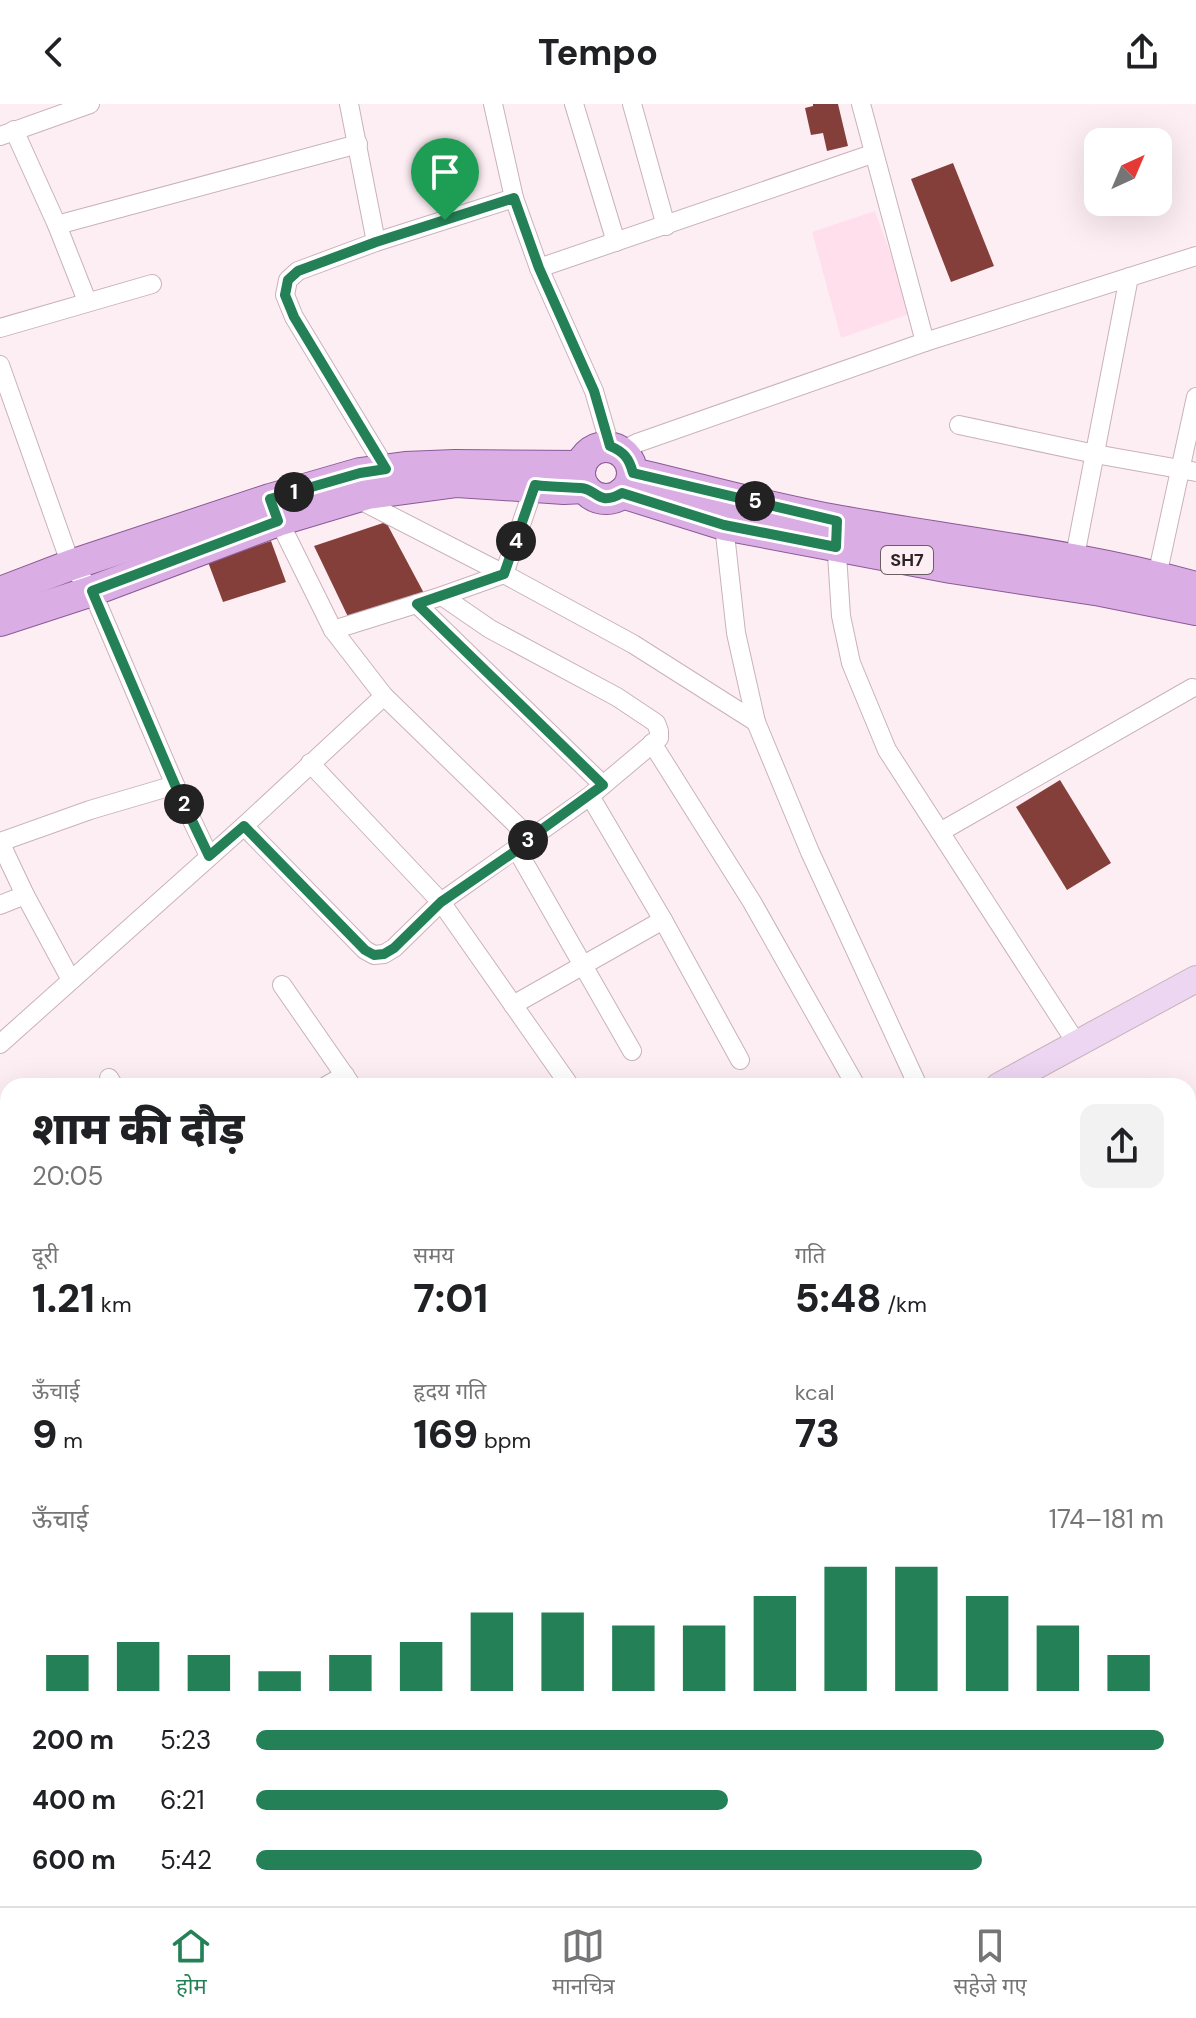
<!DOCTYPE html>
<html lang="hi">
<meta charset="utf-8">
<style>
body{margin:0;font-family:"DM Sans","Noto Sans Devanagari",sans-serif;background:#f2f2f2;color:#202124;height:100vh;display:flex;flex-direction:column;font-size:30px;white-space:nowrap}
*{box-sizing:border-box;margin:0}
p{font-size:26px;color:#757577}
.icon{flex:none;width:44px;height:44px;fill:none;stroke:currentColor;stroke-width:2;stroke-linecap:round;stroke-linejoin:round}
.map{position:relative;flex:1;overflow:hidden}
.sheet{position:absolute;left:0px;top:974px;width:1196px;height:828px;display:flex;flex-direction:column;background:#fff;border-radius:24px 24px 0 0;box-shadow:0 8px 32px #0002}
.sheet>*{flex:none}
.needle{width:52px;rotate:44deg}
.fabs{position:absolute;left:1084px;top:24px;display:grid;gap:16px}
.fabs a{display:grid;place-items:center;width:88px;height:88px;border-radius:16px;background:#fff;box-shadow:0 8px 32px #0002;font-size:40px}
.pin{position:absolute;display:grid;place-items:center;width:68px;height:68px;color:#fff;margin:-82px -34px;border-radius:50% 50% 50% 0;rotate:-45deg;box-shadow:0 0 8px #0007}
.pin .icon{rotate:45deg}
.km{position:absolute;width:40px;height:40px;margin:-20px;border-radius:50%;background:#222;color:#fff;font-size:22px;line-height:40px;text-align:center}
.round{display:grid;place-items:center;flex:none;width:84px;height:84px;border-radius:16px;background:#f2f2f2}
.headline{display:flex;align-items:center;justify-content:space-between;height:136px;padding:0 32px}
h1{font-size:44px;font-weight:800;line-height:60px}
.figures{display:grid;grid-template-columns:repeat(3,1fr);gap:12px;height:136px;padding:8px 32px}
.figures div{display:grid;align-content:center}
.figures b{font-size:40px;font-weight:800}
.figures small{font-size:22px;font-weight:400}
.figures p{font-size:22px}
.chart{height:224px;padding:16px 32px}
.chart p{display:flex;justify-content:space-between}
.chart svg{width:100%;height:144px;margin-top:8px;stroke:#248056;stroke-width:6}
ul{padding:0 32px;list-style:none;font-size:26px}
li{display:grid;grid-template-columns:128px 96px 1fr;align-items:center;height:60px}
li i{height:20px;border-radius:10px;background:#248056}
header{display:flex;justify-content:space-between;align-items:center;height:104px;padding:0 32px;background:#fff;font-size:36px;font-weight:800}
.dock{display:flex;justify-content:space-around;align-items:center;height:112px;border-top:2px solid #e0e0e0;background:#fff;font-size:22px;color:#757577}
.dock a{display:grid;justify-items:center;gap:4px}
.dock .current{color:#248056}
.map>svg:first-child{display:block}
.built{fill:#ffdfeb}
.building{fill:#853f3a}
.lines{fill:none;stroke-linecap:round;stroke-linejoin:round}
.street-casing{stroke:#c9b2bb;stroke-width:20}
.secondary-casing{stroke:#c9b2bb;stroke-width:28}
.primary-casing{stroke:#8c5a96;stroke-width:32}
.street{stroke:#fff;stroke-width:18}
.secondary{stroke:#ecd6f2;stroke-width:26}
.primary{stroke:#daade5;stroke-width:30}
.route-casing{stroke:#fff;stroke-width:16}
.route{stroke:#248056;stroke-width:10}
.labels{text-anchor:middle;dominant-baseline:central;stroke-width:8;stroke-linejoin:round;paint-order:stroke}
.shield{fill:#fdeef4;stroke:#6a6064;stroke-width:2}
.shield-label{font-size:18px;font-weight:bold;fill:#2b2326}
</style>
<header><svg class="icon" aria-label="back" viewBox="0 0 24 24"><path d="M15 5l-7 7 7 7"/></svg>Tempo<svg class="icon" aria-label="share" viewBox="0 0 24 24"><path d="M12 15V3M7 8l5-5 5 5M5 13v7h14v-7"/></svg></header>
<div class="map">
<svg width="1196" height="1802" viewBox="0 0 1196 1802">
<rect width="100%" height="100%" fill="#fdeef4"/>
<path class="built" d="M875 107 912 209 841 234 812 128Z"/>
<g class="building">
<path d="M813 0H838L848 42 827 47 823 29 811 31 805 4 813 2Z"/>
<path d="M953 59 994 162 951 178 911 75Z"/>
<path d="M386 418 426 493 351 519 314 442Z"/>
<path d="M271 437 286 478 223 498 208 458Z"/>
<path d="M1060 676 1111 759 1067 786 1016 703Z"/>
<path d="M1188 1353 1196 1360V1370L1193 1373 1196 1382 1188 1390Z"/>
</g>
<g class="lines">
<defs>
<g id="street">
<path d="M349 0 376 138"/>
<path d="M493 0 514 94 539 164 594 287 610 342"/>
<path d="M574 0 616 138"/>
<path d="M632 0 666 122"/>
<path d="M14 26 57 121 87 197"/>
<path d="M0 32 90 0"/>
<path d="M57 121 358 40"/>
<path d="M539 164 872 50"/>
<path d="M0 224 152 180"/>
<path d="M925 238 1196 152"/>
<path d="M0 261 71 461 92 487 175 681 209 752"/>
<path d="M959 321 1095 350 1196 368"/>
<path d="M621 347 637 339 925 238 861 0"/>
<path d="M386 365 294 213 285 191 288 176 298 167 376 138 514 94"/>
<path d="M356 394 504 470 633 540 756 618"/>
<path d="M275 409 333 526 384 592 530 734"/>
<path d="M724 421 736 529 756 618 810 748 918 982"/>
<path d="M836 435 841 512 851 559 887 646 1077 940"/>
<path d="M1074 457 1129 173"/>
<path d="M1157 472 1196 293"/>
<path d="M417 500 603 681"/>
<path d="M333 526 442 492 504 470 537 374"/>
<path d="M652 639 752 798 856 982"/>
<path d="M310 659 441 798 570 982"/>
<path d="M590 692 663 816 740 956"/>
<path d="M244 722 365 846 374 851 384 850 394 844 441 798 590 692 659 634V627L656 619 617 593 490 525 442 492"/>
<path d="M940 728 1192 584"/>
<path d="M0 738 90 706 175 681"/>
<path d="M0 738 25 791 71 876"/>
<path d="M517 746 632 947"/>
<path d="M0 801 25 791"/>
<path d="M282 881 352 982"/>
<path d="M513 901 663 816"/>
<path d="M0 940 244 722 384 592"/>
<path d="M109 974 114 982"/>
<path d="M326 982 345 971"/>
<path d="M1188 1018 1196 1013"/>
<path d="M1188 1140 1196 1136"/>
<path d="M0 1172 8 1184"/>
<path d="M1188 1185 1196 1197"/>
<path d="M0 1259 8 1254"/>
<path d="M1188 1262 1196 1257"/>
<path d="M0 1367 8 1362"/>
<path d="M1188 1418 1196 1425"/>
<path d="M1188 1546 1196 1522"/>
<path d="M1188 1605 1196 1607"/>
<path d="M0 1729 8 1735"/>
<path d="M1188 1737 1196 1740"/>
<path d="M0 1789 8 1778"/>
<path d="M82 1794 92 1802"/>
<path d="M285 1794 295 1802"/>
<path d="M521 1794 534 1802"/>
<path d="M724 1794 735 1802"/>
<path d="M948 1794 962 1802"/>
<path d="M316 1802 323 1794"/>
<path d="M487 1802 490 1794"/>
<path d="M623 1802 627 1794"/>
<path d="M858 1802 866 1794"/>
<path d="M1086 1802 1089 1794"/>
</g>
<g id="secondary">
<path d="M999 982 1196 875"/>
<path d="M0 1542 8 1537"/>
</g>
<g id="primary">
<circle cx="606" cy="369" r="26"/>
<path d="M633 369C702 385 771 405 841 417 959 438 1081 451 1196 483"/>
<path d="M622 389 724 421 951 464 1101 487 1196 506"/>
<path d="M0 488 71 461 270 395 360 369 405 363 455 361 581 362"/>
<path d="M0 517 92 487 278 417 368 390 457 378 564 385 585 384"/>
</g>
</defs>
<use href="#street" class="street-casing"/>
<use href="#secondary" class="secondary-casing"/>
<use href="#primary" class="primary-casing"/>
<use href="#street" class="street"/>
<use href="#secondary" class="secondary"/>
<use href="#primary" class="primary"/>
</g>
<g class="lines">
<defs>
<path id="route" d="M514 94 539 164 594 287 610 342C624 348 629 354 633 369L837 417 836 443 724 421 622 389C598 403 597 385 581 384 565 383 551 383 535 381L504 470 417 500 603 681 530 734 517 746 441 798 394 844 384 850 374 851 365 846 244 722 209 752 175 681 92 487 278 417 270 395 360 369 386 365 294 213 285 191 288 176 298 167 376 138Z"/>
</defs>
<use href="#route" class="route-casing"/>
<use href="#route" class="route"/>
</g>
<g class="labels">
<rect class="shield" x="881" y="442" width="52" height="28" rx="6"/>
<g class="shield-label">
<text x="907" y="456">SH7</text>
</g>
</g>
</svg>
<div class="fabs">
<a><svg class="needle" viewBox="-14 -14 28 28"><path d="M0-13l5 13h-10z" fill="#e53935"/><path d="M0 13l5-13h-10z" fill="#757577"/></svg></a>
</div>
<div class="pin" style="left:445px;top:116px;background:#1e9e55"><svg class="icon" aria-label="arrive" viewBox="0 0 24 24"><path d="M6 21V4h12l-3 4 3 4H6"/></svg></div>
<b class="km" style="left:294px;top:388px">1</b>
<b class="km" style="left:184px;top:700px">2</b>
<b class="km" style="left:528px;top:736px">3</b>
<b class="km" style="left:516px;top:437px">4</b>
<b class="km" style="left:755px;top:397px">5</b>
<section class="sheet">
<div class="headline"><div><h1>शाम की दौड़</h1><p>20:05</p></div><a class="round"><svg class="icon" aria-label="share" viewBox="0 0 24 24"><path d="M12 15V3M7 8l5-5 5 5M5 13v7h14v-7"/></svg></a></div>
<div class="figures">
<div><p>दूरी</p><b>1.21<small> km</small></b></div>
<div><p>समय</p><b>7:01</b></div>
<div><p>गति</p><b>5:48<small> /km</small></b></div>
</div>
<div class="figures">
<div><p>ऊँचाई</p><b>9<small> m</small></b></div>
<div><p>हृदय गति</p><b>169<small> bpm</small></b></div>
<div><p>kcal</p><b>73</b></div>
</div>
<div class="chart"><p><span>ऊँचाई</span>174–181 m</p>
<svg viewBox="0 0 160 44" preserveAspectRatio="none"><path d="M5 44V33M15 44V29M25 44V33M35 44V38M45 44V33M55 44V29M65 44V20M75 44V20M85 44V24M95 44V24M105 44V15M115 44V6M125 44V6M135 44V15M145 44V24M155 44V33"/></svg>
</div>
<ul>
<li><b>200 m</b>5:23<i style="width:100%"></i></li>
<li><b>400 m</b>6:21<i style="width:52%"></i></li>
<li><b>600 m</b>5:42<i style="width:80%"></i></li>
</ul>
</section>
</div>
<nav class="dock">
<a class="current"><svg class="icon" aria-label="home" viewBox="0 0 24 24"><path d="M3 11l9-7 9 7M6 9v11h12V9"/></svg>होम</a>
<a><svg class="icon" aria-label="map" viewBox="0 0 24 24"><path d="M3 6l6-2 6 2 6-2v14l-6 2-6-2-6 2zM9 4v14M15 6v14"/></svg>मानचित्र</a>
<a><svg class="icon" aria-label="saved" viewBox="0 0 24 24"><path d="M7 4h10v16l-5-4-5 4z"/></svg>सहेजे गए</a>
</nav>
